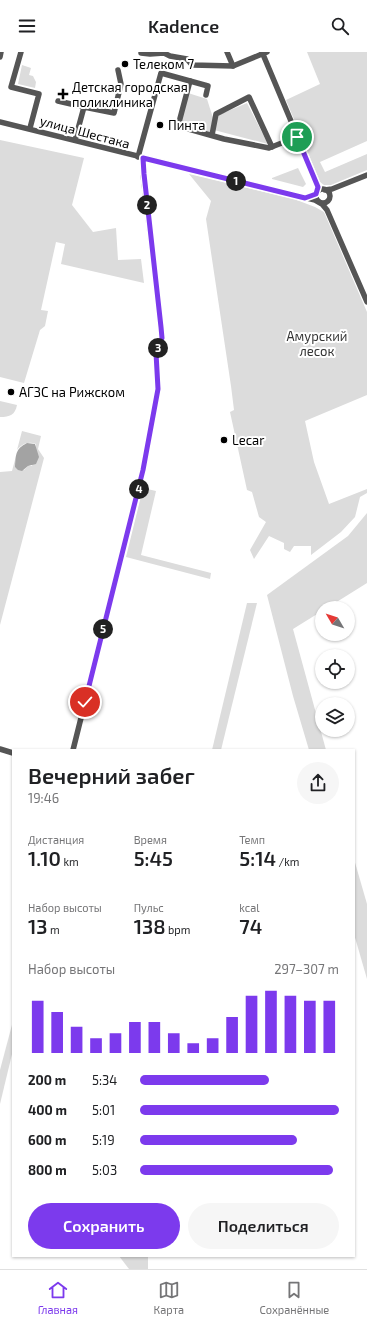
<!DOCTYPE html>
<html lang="ru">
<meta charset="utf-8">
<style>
body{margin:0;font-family:"Exo 2",sans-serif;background:#f6f6f6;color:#202124;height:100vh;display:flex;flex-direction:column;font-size:15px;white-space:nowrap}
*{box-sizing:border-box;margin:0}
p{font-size:13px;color:#757577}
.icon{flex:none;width:22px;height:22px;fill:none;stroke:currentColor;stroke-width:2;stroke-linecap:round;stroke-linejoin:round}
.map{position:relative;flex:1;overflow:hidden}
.side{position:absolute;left:12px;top:697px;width:343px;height:508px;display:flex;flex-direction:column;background:#fff;border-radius:0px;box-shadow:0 1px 3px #0004}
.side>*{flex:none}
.needle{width:26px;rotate:309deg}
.fabs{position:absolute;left:315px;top:549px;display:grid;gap:8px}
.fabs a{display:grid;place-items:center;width:40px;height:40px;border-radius:50%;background:#fff;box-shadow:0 1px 3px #0004;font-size:20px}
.pin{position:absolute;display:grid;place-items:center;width:34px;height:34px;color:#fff;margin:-17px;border:2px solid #fff;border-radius:50%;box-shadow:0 1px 4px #0007}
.km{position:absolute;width:20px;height:20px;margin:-10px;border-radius:50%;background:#222;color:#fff;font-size:11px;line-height:20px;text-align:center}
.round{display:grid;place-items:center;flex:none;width:42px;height:42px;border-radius:21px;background:#f6f6f6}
.overview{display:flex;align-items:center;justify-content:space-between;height:68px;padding:0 16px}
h1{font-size:22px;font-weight:600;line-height:30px}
.metrics{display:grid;grid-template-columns:repeat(3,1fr);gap:6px;height:68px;padding:4px 16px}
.metrics div{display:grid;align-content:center}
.metrics b{font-size:20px;font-weight:600}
.metrics small{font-size:11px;font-weight:400}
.metrics p{font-size:11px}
.chart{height:112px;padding:8px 16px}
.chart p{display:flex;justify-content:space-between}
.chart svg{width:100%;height:72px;margin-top:4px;stroke:#7c3aed;stroke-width:6}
.primary-button{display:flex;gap:8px;margin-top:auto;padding:8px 16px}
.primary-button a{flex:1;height:46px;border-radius:24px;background:#7c3aed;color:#fff;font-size:16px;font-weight:600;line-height:46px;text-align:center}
.primary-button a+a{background:#f6f6f6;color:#202124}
ul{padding:0 16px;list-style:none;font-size:13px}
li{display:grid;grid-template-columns:64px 48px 1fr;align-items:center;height:30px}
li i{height:10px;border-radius:5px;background:#7c3aed}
header{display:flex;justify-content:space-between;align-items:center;height:52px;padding:0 16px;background:#fff;font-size:18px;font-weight:600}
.tabs{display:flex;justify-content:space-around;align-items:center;height:56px;border-top:1px solid #e0e0e0;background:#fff;font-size:11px;color:#757577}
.tabs a{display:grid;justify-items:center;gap:2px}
.tabs .current{color:#7c3aed}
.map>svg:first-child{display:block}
.green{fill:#dcdcdc}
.water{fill:#a3a3a3}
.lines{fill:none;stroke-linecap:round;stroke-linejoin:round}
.street{stroke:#555;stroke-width:5.5}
.route-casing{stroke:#fff;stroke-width:8}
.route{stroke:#7c3aed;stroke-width:5}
.poi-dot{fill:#000;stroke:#fff;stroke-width:1.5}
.labels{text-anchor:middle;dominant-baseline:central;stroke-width:4;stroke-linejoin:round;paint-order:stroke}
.poi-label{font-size:13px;fill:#000;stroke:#fff;text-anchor:start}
.street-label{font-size:13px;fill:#000;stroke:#fff}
.park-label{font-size:13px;fill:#333;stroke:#fff}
</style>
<header><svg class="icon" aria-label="menu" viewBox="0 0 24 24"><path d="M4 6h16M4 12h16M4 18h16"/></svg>Kadence<svg class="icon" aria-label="search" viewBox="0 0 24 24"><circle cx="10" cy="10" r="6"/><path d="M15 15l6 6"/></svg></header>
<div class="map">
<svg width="367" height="1217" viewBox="0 0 367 1217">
<rect width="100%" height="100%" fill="#fff"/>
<g class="green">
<path d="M307 0H367V89L320 110 325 120 367 102V118L331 133H324L320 130 286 48 320 32Z"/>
<path d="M22 13 31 16 29 23 33 24 36 30 35 36 18 32Z"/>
<path d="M188 41 207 47 213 66 210 81 179 73Z"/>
<path d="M247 51 268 92 214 78 217 65 221 62Z"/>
<path d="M0 88 84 106 72 153 93 180 116 176 118 208 141 207 144 231 61 212 65 192 56 190 41 258 48 259 45 274 40 278 24 331 0 325Z"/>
<path d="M298 116 306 132 303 135 272 127V126Z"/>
<path d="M189 122 294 147 315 155 324 160 367 260V343L305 369 314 410 329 452 367 437V441L360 445 355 465 341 480 311 503V494H294L290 500 284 497V491L269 484 254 507 250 498 266 470 259 465 252 440 247 438 230 360 234 358 231 334 206 167 211 149Z"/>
<path d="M0 349 17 353C15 363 10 365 0 365Z"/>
<path d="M22 379 41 384 38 397 44 406 0 573V420L12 419 16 404 15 415 24 418 28 414H32L36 392C28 389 22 392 17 398Z"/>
<path d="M143 436 156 439 141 503 211 521 210 527 126 505Z"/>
<path d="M367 461V531L327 556H322V559L293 577 326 698H309L293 644 267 543 348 484Z"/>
<path d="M247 551H257L221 698H212Z"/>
<path d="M354 807 367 852V927L354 882Z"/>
<path d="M13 969V998L0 1052V1018Z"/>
<path d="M119 1204H148V1217H129Z"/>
</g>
<path class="water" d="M27 391 35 392 39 405 36 412 28 414 22 419 18 418 15 415C16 403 15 397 27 391Z"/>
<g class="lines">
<g class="street">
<path d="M21 0 11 35 39 42 30 76"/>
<path d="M227 0 233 14 267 0"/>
<path d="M262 0 317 131 318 139"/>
<path d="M141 1 150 2 164 1 170 4 187 7 192 13 233 14"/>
<path d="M0 5 1 0"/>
<path d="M190 29 208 34 206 43"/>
<path d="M58 49 84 55"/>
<path d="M0 70 315 148 322 152 327 158 367 250"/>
<path d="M212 83 216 62 249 45 272 95"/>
<path d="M75 88 84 55 114 61 121 32 118 18"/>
<path d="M138 105 161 21 190 29 178 74 224 87 269 96 297 85"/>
<circle cx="323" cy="144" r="7"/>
<path d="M325 138 332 137 367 123"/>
<path d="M0 697 13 701"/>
<path d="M73 698 143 418 158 337 156 301 162 286 161 275 143 122V106"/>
</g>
</g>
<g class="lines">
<defs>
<path id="route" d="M85 650 143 418 158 337 156 301 162 286 161 275 144 122 143 106 305 146 316 142 318 135 297 85"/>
</defs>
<use href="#route" class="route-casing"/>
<use href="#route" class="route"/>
</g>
<g class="poi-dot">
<circle cx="125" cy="12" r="4"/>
<path d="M61 36h4v4h4v4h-4v4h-4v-4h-4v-4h4z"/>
<circle cx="160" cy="73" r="4"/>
<circle cx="11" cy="340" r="4"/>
<circle cx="224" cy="388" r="4"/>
</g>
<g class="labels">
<g class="poi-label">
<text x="133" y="12">Телеком 7</text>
<text x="72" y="35">Детская городская<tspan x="72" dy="15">поликлиника</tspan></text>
<text x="168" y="73">Пинта</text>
<text x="19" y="340">АГЗС на Рижском</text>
<text x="232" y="388">Lecar</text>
</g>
<g class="street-label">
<text transform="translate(85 80) rotate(15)">улица Шестака</text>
</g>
<g class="park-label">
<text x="317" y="284">Амурский<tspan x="317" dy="15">лесок</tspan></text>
</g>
</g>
</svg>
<div class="fabs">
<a><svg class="needle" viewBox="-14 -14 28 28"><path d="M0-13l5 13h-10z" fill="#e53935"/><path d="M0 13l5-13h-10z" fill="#757577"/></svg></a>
<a><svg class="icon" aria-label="locate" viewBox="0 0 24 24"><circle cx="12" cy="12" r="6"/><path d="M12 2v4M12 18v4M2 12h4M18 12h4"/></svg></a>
<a><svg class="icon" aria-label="layers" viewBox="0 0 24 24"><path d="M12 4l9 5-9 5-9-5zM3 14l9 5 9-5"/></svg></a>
</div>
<div class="pin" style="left:297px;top:85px;background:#1e9e55"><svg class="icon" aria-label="arrive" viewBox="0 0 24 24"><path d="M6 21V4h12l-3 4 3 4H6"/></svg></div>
<div class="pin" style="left:85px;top:650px;background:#d93025"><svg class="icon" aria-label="check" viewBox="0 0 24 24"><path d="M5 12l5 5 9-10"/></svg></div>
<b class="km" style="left:236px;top:129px">1</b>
<b class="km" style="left:147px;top:153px">2</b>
<b class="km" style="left:158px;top:296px">3</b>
<b class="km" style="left:139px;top:437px">4</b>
<b class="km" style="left:103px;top:577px">5</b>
<section class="side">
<div class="overview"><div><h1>Вечерний забег</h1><p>19:46</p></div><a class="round"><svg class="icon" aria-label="share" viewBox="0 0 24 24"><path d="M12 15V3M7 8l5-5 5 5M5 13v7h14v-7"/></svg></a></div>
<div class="metrics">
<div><p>Дистанция</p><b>1.10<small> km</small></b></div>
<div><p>Время</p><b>5:45</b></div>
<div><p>Темп</p><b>5:14<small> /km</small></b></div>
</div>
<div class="metrics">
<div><p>Набор высоты</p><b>13<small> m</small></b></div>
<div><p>Пульс</p><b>138<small> bpm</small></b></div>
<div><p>kcal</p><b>74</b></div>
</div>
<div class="chart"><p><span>Набор высоты</span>297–307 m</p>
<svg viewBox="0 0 160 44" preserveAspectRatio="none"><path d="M5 44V12M15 44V19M25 44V28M35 44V35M45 44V32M55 44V25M65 44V25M75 44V32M85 44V38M95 44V35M105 44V22M115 44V9M125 44V6M135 44V9M145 44V12M155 44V12"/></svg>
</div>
<ul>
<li><b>200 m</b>5:34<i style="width:65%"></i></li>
<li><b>400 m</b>5:01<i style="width:100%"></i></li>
<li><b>600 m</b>5:19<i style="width:79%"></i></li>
<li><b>800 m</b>5:03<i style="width:97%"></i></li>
</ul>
<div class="primary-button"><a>Сохранить</a><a>Поделиться</a></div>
</section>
</div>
<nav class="tabs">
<a class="current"><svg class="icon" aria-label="home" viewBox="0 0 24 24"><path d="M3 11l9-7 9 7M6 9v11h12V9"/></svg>Главная</a>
<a><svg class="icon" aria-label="map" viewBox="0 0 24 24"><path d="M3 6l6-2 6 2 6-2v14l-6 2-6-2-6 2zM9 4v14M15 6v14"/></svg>Карта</a>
<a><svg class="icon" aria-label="saved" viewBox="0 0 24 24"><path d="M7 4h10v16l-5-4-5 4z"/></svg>Сохранённые</a>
</nav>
